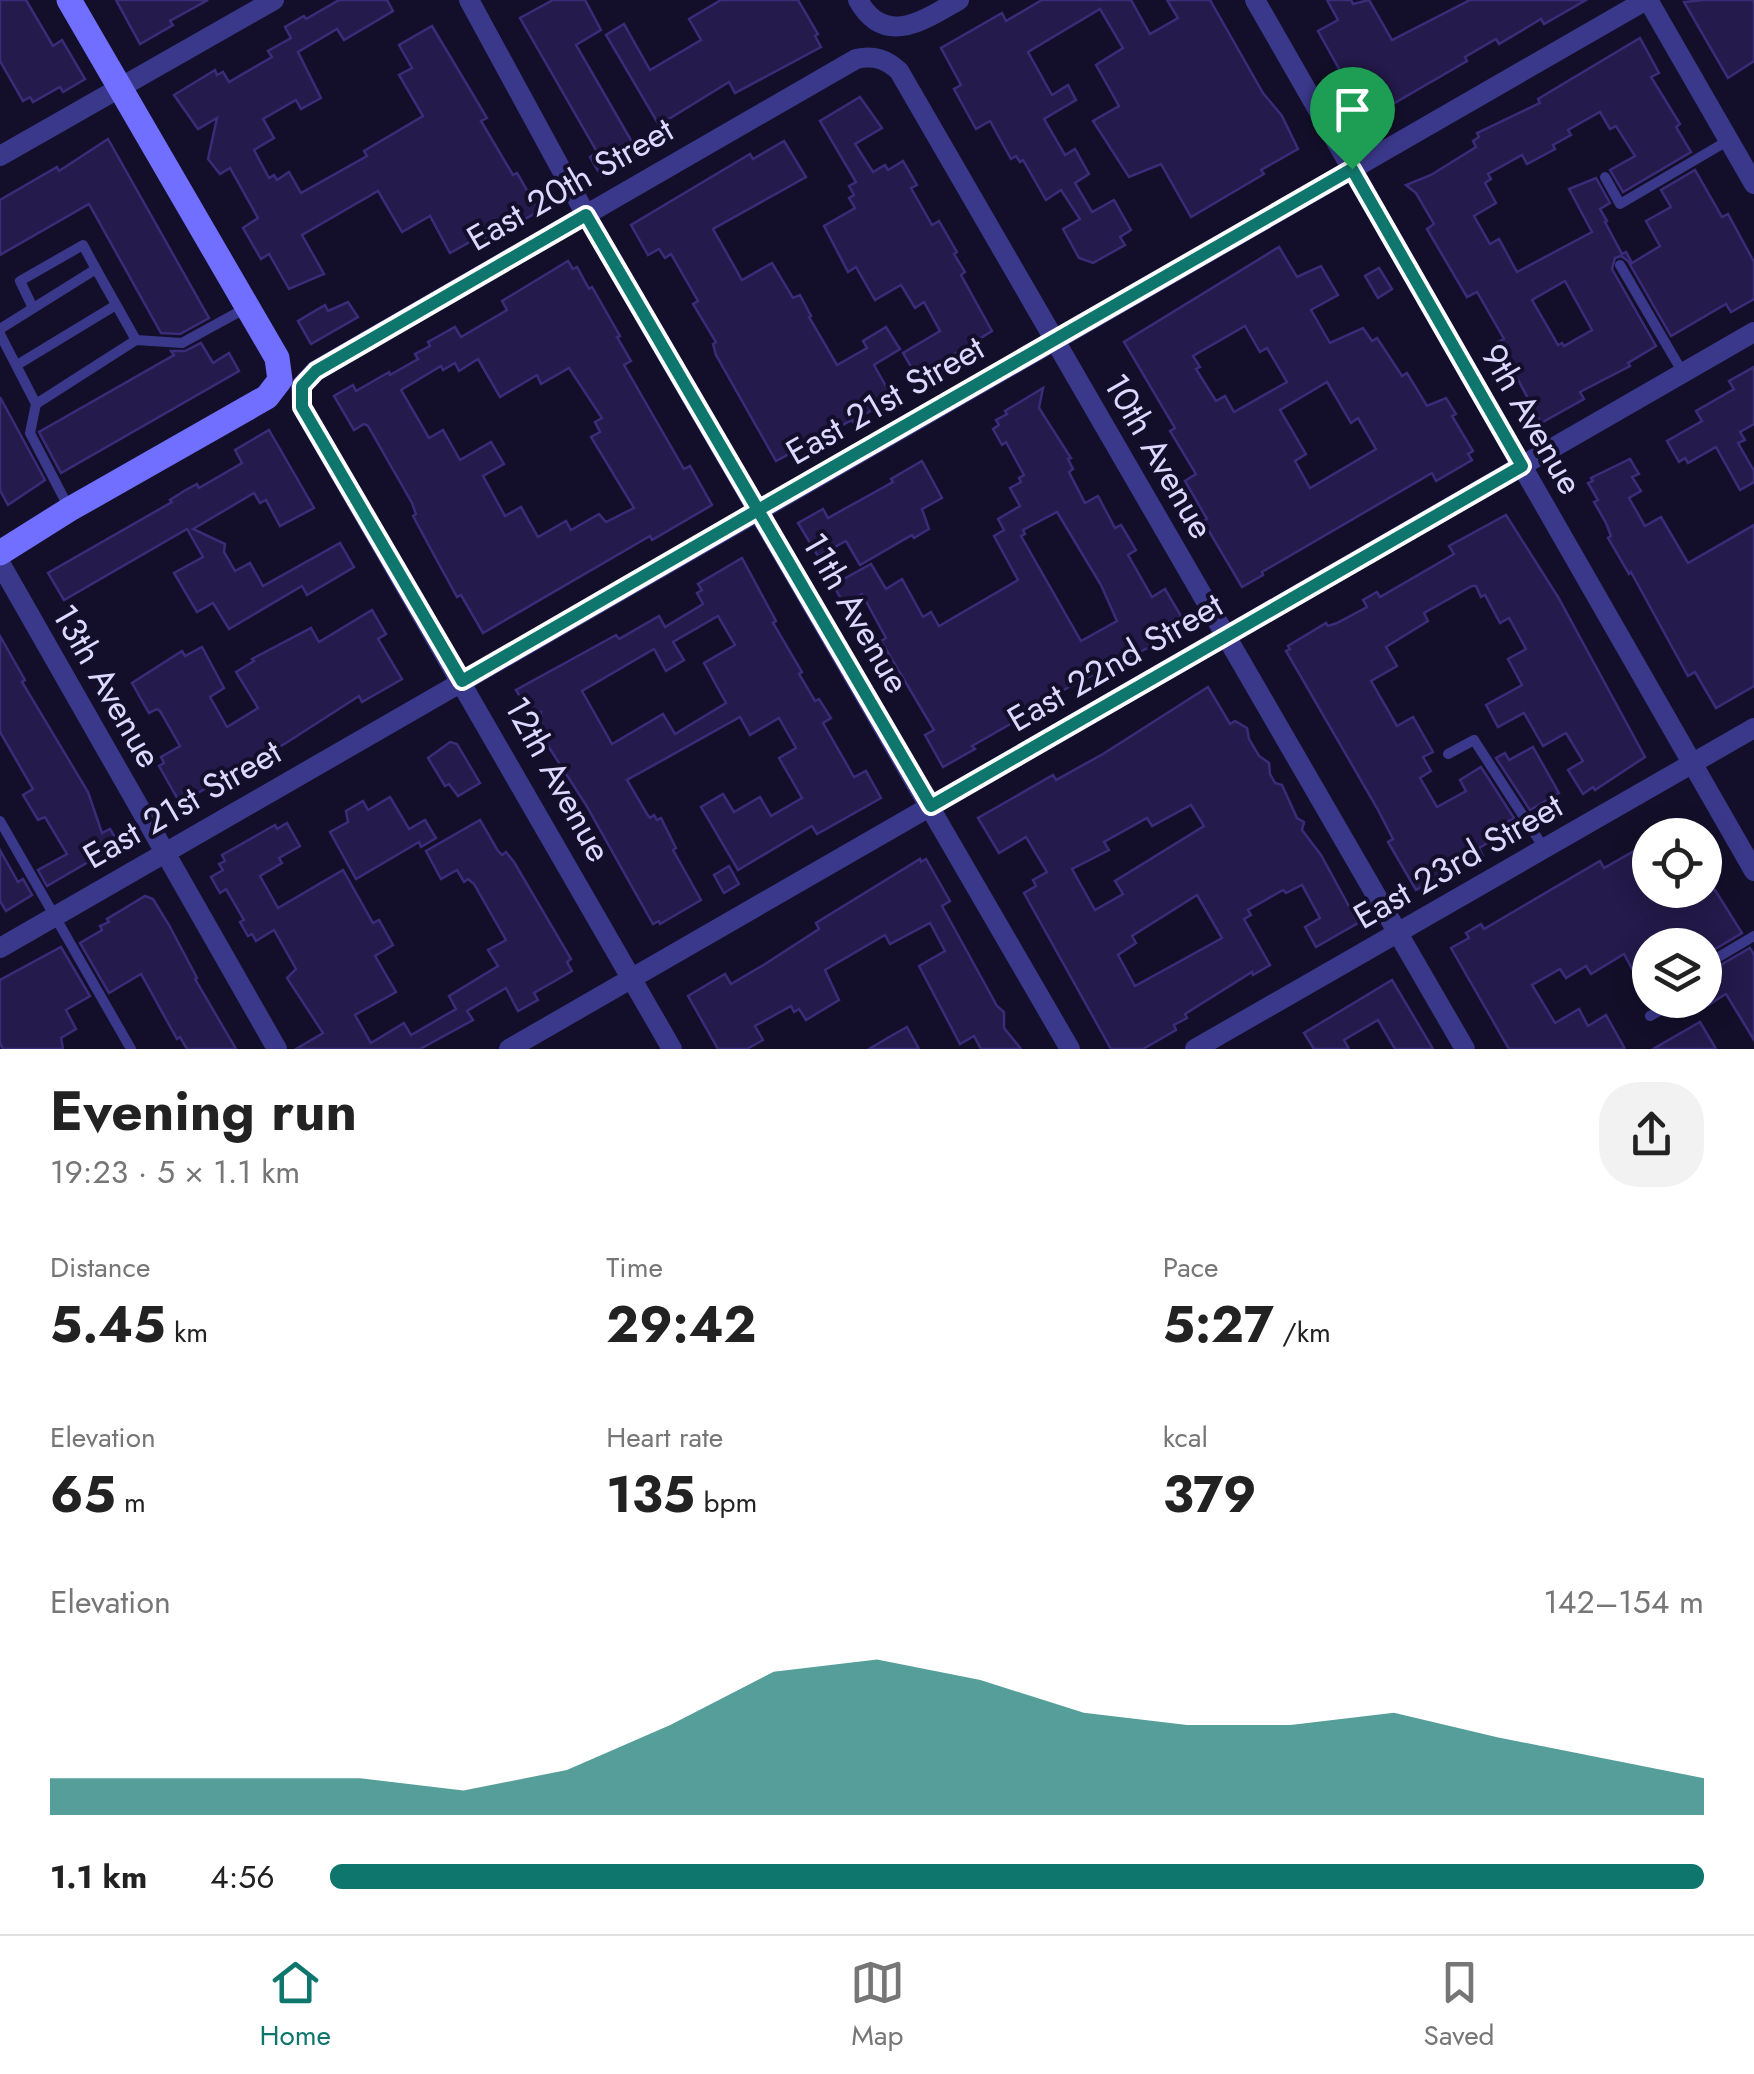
<!DOCTYPE html>
<meta charset="utf-8">
<style>
body{margin:0;font-family:Jost,sans-serif;background:#f2f2f2;color:#222;height:100vh;display:flex;flex-direction:column;font-size:38px;white-space:nowrap}
*{box-sizing:border-box;margin:0}
p{font-size:32px;color:#767676}
.icon{flex:none;width:55px;height:55px;fill:none;stroke:currentColor;stroke-width:2;stroke-linecap:round;stroke-linejoin:round}
.map{position:relative;height:1049px;overflow:hidden}
.drawer{display:flex;flex-direction:column;background:#fff;flex:1}
.drawer>*{flex:none}
.buttons{position:absolute;left:1632px;top:818px;display:grid;gap:20px}
.buttons a{display:grid;place-items:center;width:90px;height:90px;border-radius:50%;background:#fff;box-shadow:0 5px 25px #0003;font-size:50px}
.pin{position:absolute;display:grid;place-items:center;width:85px;height:85px;color:#fff;margin:-102px -42px;border-radius:50% 50% 50% 0;rotate:-45deg;box-shadow:0 0 10px #0007}
.pin .icon{rotate:45deg}
.round{display:grid;place-items:center;flex:none;width:105px;height:105px;border-radius:40px;background:#f2f2f2}
.overview{display:flex;align-items:center;justify-content:space-between;height:170px;padding:0 50px}
h1{font-size:55px;font-weight:700;line-height:75px}
.figures{display:grid;grid-template-columns:repeat(3,1fr);gap:15px;height:170px;padding:10px 50px}
.figures div{display:grid;align-content:center}
.figures b{font-size:50px;font-weight:700}
.figures small{font-size:28px;font-weight:400}
.figures p{font-size:28px}
.chart{height:280px;padding:20px 50px}
.chart p{display:flex;justify-content:space-between}
.chart svg{width:100%;height:180px;margin-top:10px;fill:#0f766e;opacity:.7}
ul{padding:0 50px;list-style:none;font-size:32px}
li{display:grid;grid-template-columns:160px 120px 1fr;align-items:center;height:75px}
li i{height:25px;border-radius:12px;background:#0f766e}
.tabs{display:flex;justify-content:space-around;align-items:center;height:140px;border-top:2px solid #e0e0e0;background:#fff;font-size:28px;color:#767676}
.tabs a{display:grid;justify-items:center;gap:5px}
.tabs .selected{color:#0f766e}
.map>svg:first-child{display:block}
.building{fill:#241a4b;stroke:#3a2c78;stroke-width:2.5;fill-rule:evenodd}
.lines{fill:none;stroke-linecap:round;stroke-linejoin:round}
.lane{stroke:#3a388a;stroke-width:10}
.street{stroke:#3a388a;stroke-width:20}
.secondary{stroke:#706fff;stroke-width:25}
.route-casing{stroke:#fff;stroke-width:20}
.route{stroke:#0f766e;stroke-width:12}
.labels{text-anchor:middle;dominant-baseline:central;stroke-width:8;stroke-linejoin:round;paint-order:stroke}
.street-label{font-size:35px;fill:#dcd8ff;stroke:#130f2a}
</style>
<div class="map">
<svg width="1754" height="1049" viewBox="0 0 1754 1049">
<rect width="100%" height="100%" fill="#130f2a"/>
<g class="building">
<path d="M0 0H26L53 46 62 40 85 79 63 92 60 87 33 102 30 97 23 101 0 61Z"/>
<path d="M116 0H208L170 21 173 25 140 44Z"/>
<path d="M339 0H387L393 11 344 40 337 29 298 52 321 98 301 109 296 100 263 119 274 138 254 150 269 178 274 175 277 180 289 172 301 193 367 156 364 151 423 116 399 75 412 68 399 45 432 26 487 118 481 121 513 175 517 173 539 211 487 241 484 236 477 238 450 253 430 216 402 232 378 191 302 235 324 274 289 289 269 254 261 259 243 228 258 218 230 168 220 174 208 159 217 118 198 129 174 95 215 70 217 75 223 72 229 82 272 57 268 51 291 38 285 27 304 16 306 19Z"/>
<path d="M553 0H585L601 30 576 45 639 154 601 176 590 157 597 152 520 18Z"/>
<path d="M721 0H798L818 34 815 36 821 47 735 93 729 82 659 125 606 35 624 24 650 70 701 40 689 19Z"/>
<path d="M1042 0H1131L1150 34 1178 18 1167 0H1210L1263 93 1282 116 1298 149 1261 170 1264 174 1191 217 1161 164 1129 177 1093 121 1119 106 1096 65 1123 48 1100 9 1028 52 1052 95 1068 85 1076 100 1044 119 1065 155 1075 149 1089 174 1075 183 1092 212 1114 200 1131 230 1120 237 1125 245 1093 263 1079 258 1063 229 1080 219 1061 190 1046 200 1023 160 1020 162 1016 156 1011 159 990 121 976 129 954 89 961 85 941 48 1002 13 1006 21Z"/>
<path d="M1327 0H1351L1353 4 1369 0 1392 40 1470 0H1586L1544 24 1541 19 1499 44 1496 39 1465 57 1467 61 1367 119 1318 31 1338 20Z"/>
<path d="M1704 0H1754V61L1728 78 1684 2Z"/>
<path d="M1640 38 1659 73 1651 77 1680 124 1676 127 1691 152 1623 192 1610 170 1635 156 1616 126 1610 129 1600 112 1568 130 1571 135 1553 145 1555 149 1527 164 1522 155 1488 174 1491 179 1485 183 1496 203 1474 216 1490 244 1499 239 1517 272 1592 232 1569 189 1596 178 1610 203 1600 209 1607 221 1605 222 1622 254 1626 252 1632 263 1660 246 1646 221 1671 207 1661 190 1695 170 1722 217 1728 214 1754 262V299L1731 312 1726 304 1671 336 1628 261 1621 256 1615 258 1612 269 1656 346 1628 363 1630 366 1580 392 1584 399 1541 423 1498 342 1504 339 1477 292 1467 297 1427 229 1434 224 1416 193 1406 185 1431 175 1476 147 1473 141 1479 137 1477 133 1540 103 1538 99ZM1565 281 1592 330 1564 346 1562 343 1558 345 1532 300Z"/>
<path d="M860 97 882 128 855 144 873 172 885 165 888 170 903 161 917 185 911 188 932 225 939 221 957 252 954 254 965 272 961 275 992 331 917 377 903 353 940 331 924 302 915 308 901 285 875 300 856 267 848 272 824 226 855 208 849 198 854 195 849 186 856 182 820 121Z"/>
<path d="M108 139 209 318 180 334 161 333 89 204 0 255V200L57 167 59 171Z"/>
<path d="M784 141 806 177 713 229 742 280 772 263 793 298 800 295 811 316 809 317 837 365 867 348 863 341 886 327 900 349 874 365 892 397 853 422 852 420 776 461 716 355 713 344 716 342 693 304 698 301 671 254 665 258 659 249 648 255 631 225 750 154 753 159Z"/>
<path d="M1279 247 1297 277 1321 266 1338 295 1311 310 1330 343 1363 328 1372 341 1377 338 1402 376 1407 373 1427 406 1446 398 1456 414 1452 416 1473 451 1468 454 1472 460 1436 481 1432 473 1262 572 1263 575 1242 587 1203 521 1207 519 1185 481 1196 474 1170 431 1175 428 1124 342ZM1245 326 1260 352 1267 348 1287 382 1234 412 1225 396 1216 401 1196 369 1200 367 1193 356ZM1327 382 1351 423 1358 418 1376 449 1310 488 1295 461 1306 454 1280 410Z"/>
<path d="M568 261 573 269 577 267 589 289 592 287 620 336 617 337 631 361 624 365 684 469 690 466 712 505 652 540 650 536 483 633 461 595 457 597 434 555 413 516 416 514 412 503 368 426 364 424 354 430 334 396 353 385 356 391 389 372 390 375 418 359 415 354 430 346 428 342 455 327 461 337 507 310 502 301ZM478 359 500 397 537 375 541 384 569 368 602 418 595 422 600 432 591 437 634 508 606 522 599 514 571 530 566 521 538 537 521 507 505 516 483 476 504 464 491 442 460 460 443 430 429 438 401 390 441 366 443 370 455 363 459 371Z"/>
<path d="M1379 268 1392 289 1378 298 1365 276Z"/>
<path d="M348 302 358 317 311 344 298 321 325 305 328 311Z"/>
<path d="M201 343 213 363 229 353 239 371 61 473 39 432 174 355 171 351H185Z"/>
<path d="M1754 367V424L1740 432 1745 440 1738 443 1754 471V482L1740 490 1716 447 1688 463 1685 458 1679 462 1667 441 1702 421 1696 411 1734 389 1729 381Z"/>
<path d="M1043 388 1039 408 1071 458 1068 459 1073 469 1069 472 1085 503 1098 496 1115 528 1121 525 1136 550 1128 555 1152 597 1165 589 1181 616 1170 622 1176 634 1069 687 1018 716 1019 719 972 746 975 749 943 767 925 735 934 730 881 641 886 638 862 594 844 604 833 585 871 564 886 589 902 579 923 617 931 612 939 626 1018 580 994 536 1004 530 998 519 1020 506 1010 488 1021 482 1019 478 1024 475 1006 442 1002 445 993 429 999 425 996 420 1007 414 1005 411ZM1057 512 1101 585 1117 621 1081 641 1021 536 1025 534 1023 530Z"/>
<path d="M0 397 45 480 8 505 0 490Z"/>
<path d="M269 430 314 508 280 526 266 500 260 503 254 493 193 529 225 544 224 552 235 571 250 563 263 586 340 543 354 567 307 595 302 586 229 629 213 603 197 612 174 573 203 557 187 529 64 600 48 573 172 502 170 500 184 491 197 484 199 488 242 463 235 450Z"/>
<path d="M1630 459 1639 474 1632 477 1641 491 1629 498 1645 526 1661 517 1688 563 1754 525V686L1716 708 1695 672 1688 676 1631 572 1629 574 1608 538 1611 536 1606 523 1594 502 1598 500 1588 483 1593 481 1591 478Z"/>
<path d="M922 461 942 498 922 509 929 529 914 538 912 535 860 565 846 541 818 556 798 523 823 509 828 518 893 482 891 479Z"/>
<path d="M1506 515 1558 597 1645 757 1595 790 1593 787 1583 794 1568 770 1583 761 1566 733 1543 746 1524 713 1498 727 1486 705 1522 685 1508 659 1526 649 1509 618 1500 623 1485 595 1481 597 1476 586H1472L1424 613 1428 621 1386 647 1397 666 1371 681 1397 726 1413 717 1433 752 1423 757 1431 771 1420 778 1437 807 1466 791 1460 780 1481 767 1514 818 1483 837 1486 844 1479 848 1483 856 1467 865 1465 862 1416 890 1388 842 1393 839 1377 808 1286 651 1290 649 1288 646 1326 623 1328 626 1337 623 1367 607 1363 600 1377 592 1380 597 1454 554 1449 546Z"/>
<path d="M742 558 776 621 773 623 802 672 799 674 815 701 819 699 831 718 823 723 854 777 866 771 881 798 817 834 812 826 738 870 701 807 723 794 734 812 760 797 771 816 802 798 779 758 796 748 779 718 750 735 740 717 627 780 647 814 650 818 654 815 657 820 661 818 676 848 673 850 701 900 660 924 659 921 653 924 586 805 543 738 541 712 532 717 516 690 616 635 619 639 659 616 665 627 703 604 697 593 702 590 698 584ZM718 616 735 645 704 663 726 703 675 734 663 714 612 744 582 691 654 649 666 671 684 660 673 642Z"/>
<path d="M372 610 386 634 378 639 402 679 362 702 359 696 286 743 180 803 159 766 164 763 161 757 180 746 160 711 157 709 149 713 132 683 182 651 185 656 202 647 224 688 210 697 227 727 258 708 236 672 254 661 252 659 311 628 319 642Z"/>
<path d="M0 636 25 680 22 682 88 792 102 833 110 829 119 844 47 886 38 870 67 854 45 817 38 820 23 795 33 789 0 732Z"/>
<path d="M1208 687 1230 724 1235 721 1247 728 1249 739 1259 756 1269 763 1270 774 1275 783 1282 785 1297 818 1304 822 1302 830 1321 855 1358 923 1316 947 1305 927 1320 918 1302 885 1286 893 1283 890 1248 910 1251 915 1244 919 1270 965 1253 975 1252 972 1185 1014 1187 1018 1174 1025 1176 1030 1143 1049H1111L1024 893 1036 886 1033 880 1047 872 1026 837 999 853 978 818 1053 775 1056 780 1103 754ZM1191 805 1204 826 1115 881 1123 894 1095 910 1072 869 1109 850 1104 842 1147 818 1152 826ZM1197 895 1222 938 1135 986 1118 955 1136 943 1132 936Z"/>
<path d="M450 742 457 744 480 783 458 796 449 784 445 786 428 758Z"/>
<path d="M1533 747 1559 793 1530 810 1496 758 1505 753 1509 760Z"/>
<path d="M390 797 409 829 425 820 436 838 421 847 419 842 356 879 330 832 348 822 346 811 363 801 368 810Z"/>
<path d="M480 820 498 851 502 855 506 852 514 862 571 959 567 962 572 971 534 993 538 1000 518 1011 506 988 467 1011 473 1020 420 1049H296L323 1033 287 978 296 969 274 930 256 941 252 934 248 936 240 922 244 920 226 889 220 893 211 877 223 870 219 864 225 861 222 855 275 825 277 829 287 823 300 846 279 858 282 863 260 876 278 908 343 870 373 923 379 920 393 945 375 956 396 992 355 1015 371 1043 404 1023 411 1035 456 1009 449 996 498 966 488 950 506 940 474 884 468 879 464 882 457 870 441 879 426 851Z"/>
<path d="M1650 842V890H1715L1742 933 1705 955V945H1650V1002L1624 954 1591 974 1586 966 1566 978 1560 969 1532 985 1555 1023 1579 1009 1588 1026 1606 1015 1625 1049H1509L1451 948 1469 938 1466 933 1481 924 1484 929 1600 861 1604 868Z"/>
<path d="M0 850 18 882 23 879 32 895 6 911 0 901Z"/>
<path d="M920 859 921 862 926 859 950 901 942 906 997 1006 1004 1012V1028L1021 1049H981L974 1036 960 1044 919 966 945 951 930 923 890 944 885 935 825 970 839 1000 806 1020 799 1009 794 1012 791 1006 755 1026 763 1040 747 1049H718L688 996 725 974 731 984 765 964 819 929 816 923Z"/>
<path d="M729 866 739 884 724 893 714 875Z"/>
<path d="M145 896 153 899 169 925 197 978 195 979 236 1049H187L180 1037 177 1039 141 974 109 993 80 943 102 930 100 926 109 922 107 919Z"/>
<path d="M61 947 90 996 66 1010 76 1029 61 1038 63 1049H3L0 1043V980Z"/>
<path d="M1750 948 1754 955V1040L1726 994 1705 1007V974Z"/>
<path d="M1392 980 1433 1049H1395L1378 1020 1344 1040 1349 1049H1314L1304 1033Z"/>
<path d="M1700 1022 1716 1049H1653Z"/>
<path d="M907 1027 919 1049H869L891 1036Z"/>
</g>
<g class="lines">
<g class="lane">
<path d="M1605 177 1620 204 1729 140"/>
<path d="M1620 265 1683 373"/>
<path d="M33 308 20 281 83 245 96 269"/>
<path d="M0 329 96 269 136 340 36 404"/>
<path d="M0 334 36 404 30 433 69 508"/>
<path d="M136 340 182 343 246 308"/>
<path d="M17 365 116 305"/>
<path d="M1448 754 1474 740 1544 848"/>
<path d="M0 821 131 1049"/>
<path d="M1705 965 1754 936"/>
<path d="M1650 1016 1679 1000"/>
</g>
<g class="street">
<path d="M469 0 586 215 1070 1049"/>
<path d="M858 0C885 48 924 20 959 0"/>
<path d="M1255 0 1754 871"/>
<path d="M1648 0 1754 184"/>
<path d="M0 156 274 0"/>
<path d="M0 563 277 1049"/>
<path d="M0 948 1646 0"/>
<path d="M509 1049 1754 332"/>
<path d="M672 1049 302 407 301 386 315 371 856 59C874 55 886 59 899 71L1465 1049"/>
<path d="M1195 1049 1754 728"/>
</g>
<path class="secondary" d="M0 553 70 509 267 397 280 380 277 358 69 0"/>
</g>
<g class="lines">
<defs>
<path id="route" d="M1352 169 758 510 586 215 316 371 302 386V407L462 681 758 510 931 806 1522 466 1352 169"/>
</defs>
<use href="#route" class="route-casing"/>
<use href="#route" class="route"/>
</g>
<g class="labels">
<g class="street-label">
<text transform="translate(570 184) rotate(-30)">East 20th Street</text>
<text transform="translate(885 400) rotate(-30)">East 21st Street</text>
<text transform="translate(1532 419) rotate(60)">9th Avenue</text>
<text transform="translate(1159 456) rotate(60)">10th Avenue</text>
<text transform="translate(856 613) rotate(60)">11th Avenue</text>
<text transform="translate(1115 662) rotate(-30)">East 22nd Street</text>
<text transform="translate(107 686) rotate(60)">13th Avenue</text>
<text transform="translate(558 779) rotate(61)">12th Avenue</text>
<text transform="translate(182 804) rotate(-30)">East 21st Street</text>
<text transform="translate(1458 861) rotate(-30)">East 23rd Street</text>
</g>
</g>
</svg>
<div class="buttons">
<a><svg class="icon" aria-label="locate" viewBox="0 0 24 24"><circle cx="12" cy="12" r="6"/><path d="M12 2v4M12 18v4M2 12h4M18 12h4"/></svg></a>
<a><svg class="icon" aria-label="layers" viewBox="0 0 24 24"><path d="M12 4l9 5-9 5-9-5zM3 14l9 5 9-5"/></svg></a>
</div>
<div class="pin" style="left:1352px;top:169px;background:#1e9e55"><svg class="icon" aria-label="arrive" viewBox="0 0 24 24"><path d="M6 21V4h12l-3 4 3 4H6"/></svg></div>
</div>
<section class="drawer">
<div class="overview"><div><h1>Evening run</h1><p>19:23 · 5 × 1.1 km</p></div><a class="round"><svg class="icon" aria-label="share" viewBox="0 0 24 24"><path d="M12 15V3M7 8l5-5 5 5M5 13v7h14v-7"/></svg></a></div>
<div class="figures">
<div><p>Distance</p><b>5.45<small> km</small></b></div>
<div><p>Time</p><b>29:42</b></div>
<div><p>Pace</p><b>5:27<small> /km</small></b></div>
</div>
<div class="figures">
<div><p>Elevation</p><b>65<small> m</small></b></div>
<div><p>Heart rate</p><b>135<small> bpm</small></b></div>
<div><p>kcal</p><b>379</b></div>
</div>
<div class="chart"><p><span>Elevation</span>142–154 m</p>
<svg viewBox="0 0 160 44" preserveAspectRatio="none"><path d="M0 44V35L10 35L20 35L30 35L40 38L50 33L60 22L70 9L80 6L90 11L100 19L110 22L120 22L130 19L140 25L150 30L160 35V44z"/></svg>
</div>
<ul>
<li><b>1.1 km</b>4:56<i style="width:100%"></i></li>
</ul>
</section>
<nav class="tabs">
<a class="selected"><svg class="icon" aria-label="home" viewBox="0 0 24 24"><path d="M3 11l9-7 9 7M6 9v11h12V9"/></svg>Home</a>
<a><svg class="icon" aria-label="map" viewBox="0 0 24 24"><path d="M3 6l6-2 6 2 6-2v14l-6 2-6-2-6 2zM9 4v14M15 6v14"/></svg>Map</a>
<a><svg class="icon" aria-label="saved" viewBox="0 0 24 24"><path d="M7 4h10v16l-5-4-5 4z"/></svg>Saved</a>
</nav>
